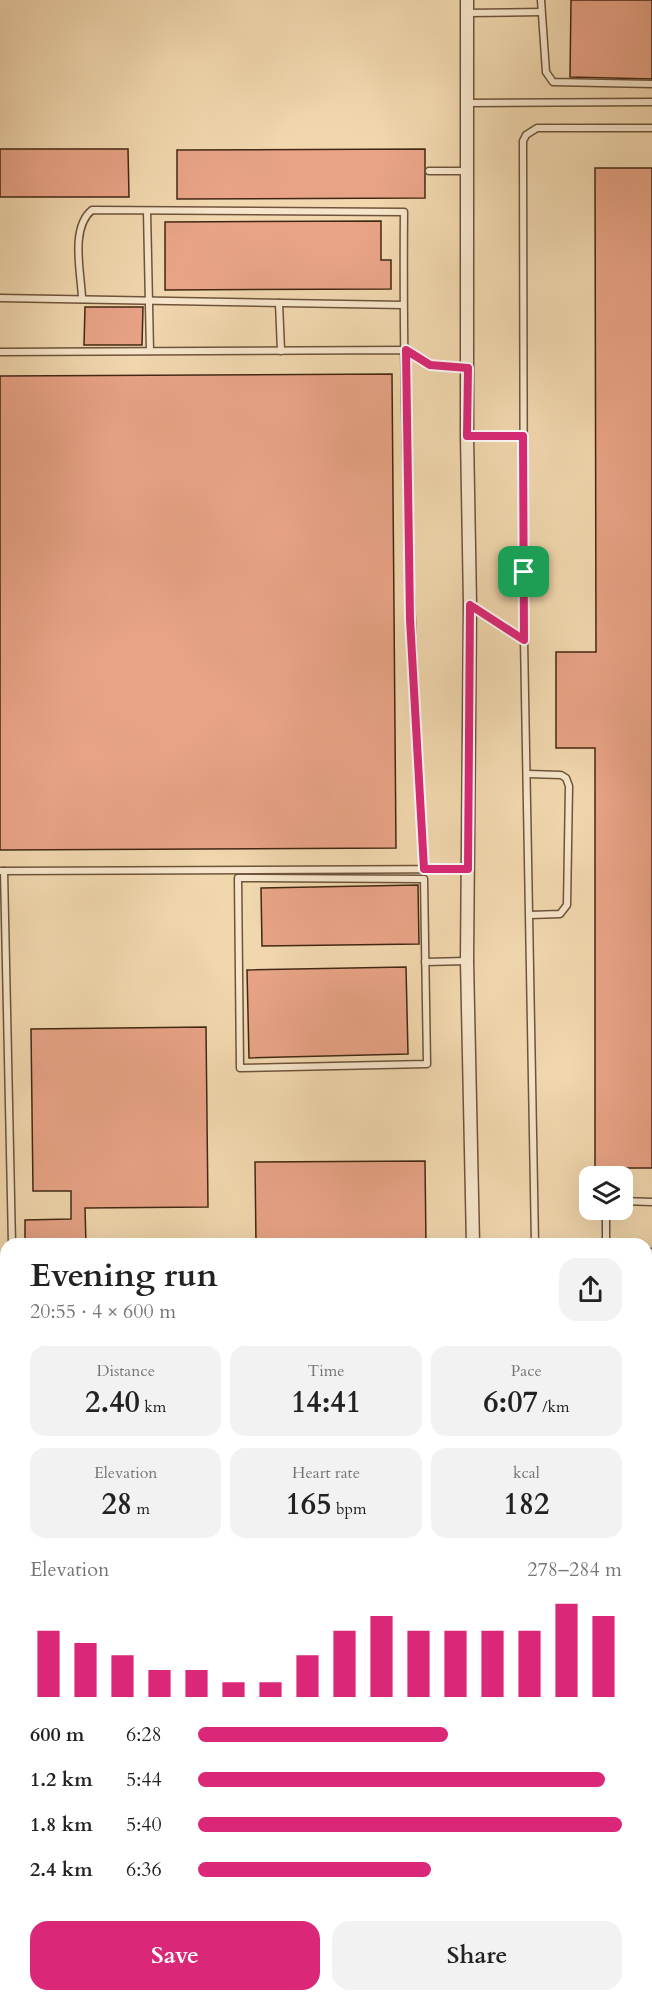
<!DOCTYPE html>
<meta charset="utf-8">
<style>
body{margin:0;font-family:Cardo,serif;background:#f2f2f2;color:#222;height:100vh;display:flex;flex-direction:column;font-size:22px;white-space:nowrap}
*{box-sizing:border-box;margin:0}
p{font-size:20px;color:#767676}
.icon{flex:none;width:33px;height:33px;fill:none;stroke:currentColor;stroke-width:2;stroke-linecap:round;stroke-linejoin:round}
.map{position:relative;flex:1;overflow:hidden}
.sheet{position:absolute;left:0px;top:1238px;width:652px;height:764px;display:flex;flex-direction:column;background:#fff;border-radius:18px 18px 0 0;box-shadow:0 6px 24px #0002}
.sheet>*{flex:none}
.fabs{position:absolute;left:579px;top:1166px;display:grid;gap:12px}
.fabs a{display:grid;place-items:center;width:54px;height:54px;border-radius:12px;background:#fff;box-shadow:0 6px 24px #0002;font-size:30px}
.pin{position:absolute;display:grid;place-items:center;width:51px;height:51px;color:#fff;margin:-26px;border-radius:12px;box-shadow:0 3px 9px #0006}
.round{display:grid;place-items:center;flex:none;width:63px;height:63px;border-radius:18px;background:#f2f2f2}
.headline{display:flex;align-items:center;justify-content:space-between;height:102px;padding:0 30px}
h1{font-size:33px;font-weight:700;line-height:45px}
.stats{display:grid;grid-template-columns:repeat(3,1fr);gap:9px;height:102px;padding:6px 30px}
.stats div{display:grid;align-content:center;border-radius:15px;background:#f2f2f2;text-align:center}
.stats b{font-size:30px;font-weight:700}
.stats small{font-size:16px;font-weight:400}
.stats p{font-size:16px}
.chart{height:168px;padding:12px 30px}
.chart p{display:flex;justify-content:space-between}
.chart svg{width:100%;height:108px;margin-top:6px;stroke:#db2777;stroke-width:6}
.action{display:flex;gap:12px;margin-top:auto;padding:12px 30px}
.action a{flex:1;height:69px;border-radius:18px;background:#db2777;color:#fff;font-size:24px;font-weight:700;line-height:69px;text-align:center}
.action a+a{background:#f2f2f2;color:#222}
ul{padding:0 30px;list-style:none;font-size:20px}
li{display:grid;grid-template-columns:96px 72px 1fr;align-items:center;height:45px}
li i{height:15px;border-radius:8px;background:#db2777}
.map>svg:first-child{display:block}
.building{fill:#e8a386;stroke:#422813;stroke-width:1.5}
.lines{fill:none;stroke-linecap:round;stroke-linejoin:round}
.service-casing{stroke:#6e543a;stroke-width:9}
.minor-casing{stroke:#6e543a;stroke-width:15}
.service{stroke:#f6e5ca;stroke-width:6}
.minor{stroke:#f6e5ca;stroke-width:12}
.route-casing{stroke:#fff;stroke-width:12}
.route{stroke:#db2777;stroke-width:8}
</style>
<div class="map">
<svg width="652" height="2000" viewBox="0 0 652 2000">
<rect width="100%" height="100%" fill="#f1d7ae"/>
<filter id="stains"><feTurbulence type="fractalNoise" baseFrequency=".00333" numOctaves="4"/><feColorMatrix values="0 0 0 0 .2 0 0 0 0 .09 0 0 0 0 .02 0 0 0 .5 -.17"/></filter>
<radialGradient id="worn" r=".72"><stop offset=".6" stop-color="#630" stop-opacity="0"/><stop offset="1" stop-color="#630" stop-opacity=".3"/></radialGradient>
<g class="building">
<path d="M571 0H652V79L570 77Z"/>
<path d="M0 149H128L129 197H0Z"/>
<path d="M425 149V198L177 199V150Z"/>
<path d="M595 168H652V1168H595V748H556V652H596Z"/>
<path d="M381 221V260H391V289L165 290V222Z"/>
<path d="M85 307H143L142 345H84Z"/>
<path d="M392 374 396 848 0 850V376Z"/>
<path d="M418 885 419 944 262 946 261 888Z"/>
<path d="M406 967 408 1054 249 1058 247 970Z"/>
<path d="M206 1027 208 1207 85 1208 86 1244H25V1220L71 1219V1191H33L31 1029Z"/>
<path d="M425 1161 426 1244H256L255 1162Z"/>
</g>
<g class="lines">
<defs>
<g id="service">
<path d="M541 0 546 72 553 82 652 84"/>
<path d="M467 13 541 12"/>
<path d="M468 103 652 102"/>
<path d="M429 171H467"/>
<path d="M147 211 150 351"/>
<path d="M0 298 403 305"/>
<path d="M82 298C81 272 70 228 92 210L404 212C402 431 412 650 424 869"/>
<path d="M279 303 281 351"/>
<path d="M0 352 406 350 430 365 468 368"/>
<path d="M467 436H523"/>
<path d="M471 606 524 640"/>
<path d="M528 774 561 775 566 778 569 786 567 905 560 914 530 915"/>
<path d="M0 871 467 869"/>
<path d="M4 871 12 1244"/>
<path d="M238 878 424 879 427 1064 240 1068Z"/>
<path d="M425 962 467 961"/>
<path d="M622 1201 652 1202"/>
<path d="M535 1244 524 640 523 141 526 135 537 128H652"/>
<path d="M606 1244V1219L610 1209"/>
<path d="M646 1253 652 1252"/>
<path d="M0 1265 6 1261"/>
<path d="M0 1363H6"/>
<path d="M0 1647H6"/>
<path d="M0 1710H6"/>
<path d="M0 1837H6"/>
<path d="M0 1857H6"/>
<path d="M0 1979H6"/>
</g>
<g id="minor">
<path d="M467 0V436L470 605 467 961 473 1244"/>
<path d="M646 1300H652"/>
<path d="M0 1305H6"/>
<path d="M0 1678H6"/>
</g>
</defs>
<use href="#service" class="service-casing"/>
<use href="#minor" class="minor-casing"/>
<use href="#service" class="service"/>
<use href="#minor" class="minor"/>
</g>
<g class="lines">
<defs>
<path id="route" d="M406 350 430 365 468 368 467 436H523L524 640 470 605 468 869H424L410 619Z"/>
</defs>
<use href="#route" class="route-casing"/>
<use href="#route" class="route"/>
</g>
<rect width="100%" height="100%" filter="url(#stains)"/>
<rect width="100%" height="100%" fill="url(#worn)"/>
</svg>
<div class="fabs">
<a><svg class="icon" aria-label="layers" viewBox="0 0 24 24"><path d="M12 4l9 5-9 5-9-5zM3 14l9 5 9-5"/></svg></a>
</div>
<div class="pin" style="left:524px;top:572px;background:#1e9e55"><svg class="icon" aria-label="arrive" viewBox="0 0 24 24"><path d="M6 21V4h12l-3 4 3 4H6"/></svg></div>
<section class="sheet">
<div class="headline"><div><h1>Evening run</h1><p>20:55 · 4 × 600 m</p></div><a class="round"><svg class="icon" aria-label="share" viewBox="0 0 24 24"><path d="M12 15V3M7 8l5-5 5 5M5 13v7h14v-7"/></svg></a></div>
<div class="stats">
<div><p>Distance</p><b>2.40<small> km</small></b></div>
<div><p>Time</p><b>14:41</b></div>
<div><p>Pace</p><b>6:07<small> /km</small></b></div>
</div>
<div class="stats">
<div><p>Elevation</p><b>28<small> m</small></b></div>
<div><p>Heart rate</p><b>165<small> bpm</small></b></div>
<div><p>kcal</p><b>182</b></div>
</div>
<div class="chart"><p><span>Elevation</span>278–284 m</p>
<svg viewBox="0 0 160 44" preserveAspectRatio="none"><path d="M5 44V17M15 44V22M25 44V27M35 44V33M45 44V33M55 44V38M65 44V38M75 44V27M85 44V17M95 44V11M105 44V17M115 44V17M125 44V17M135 44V17M145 44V6M155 44V11"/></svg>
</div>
<ul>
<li><b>600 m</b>6:28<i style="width:59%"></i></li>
<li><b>1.2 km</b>5:44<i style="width:96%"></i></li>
<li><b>1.8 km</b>5:40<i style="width:100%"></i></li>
<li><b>2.4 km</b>6:36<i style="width:55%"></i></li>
</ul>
<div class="action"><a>Save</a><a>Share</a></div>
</section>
</div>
